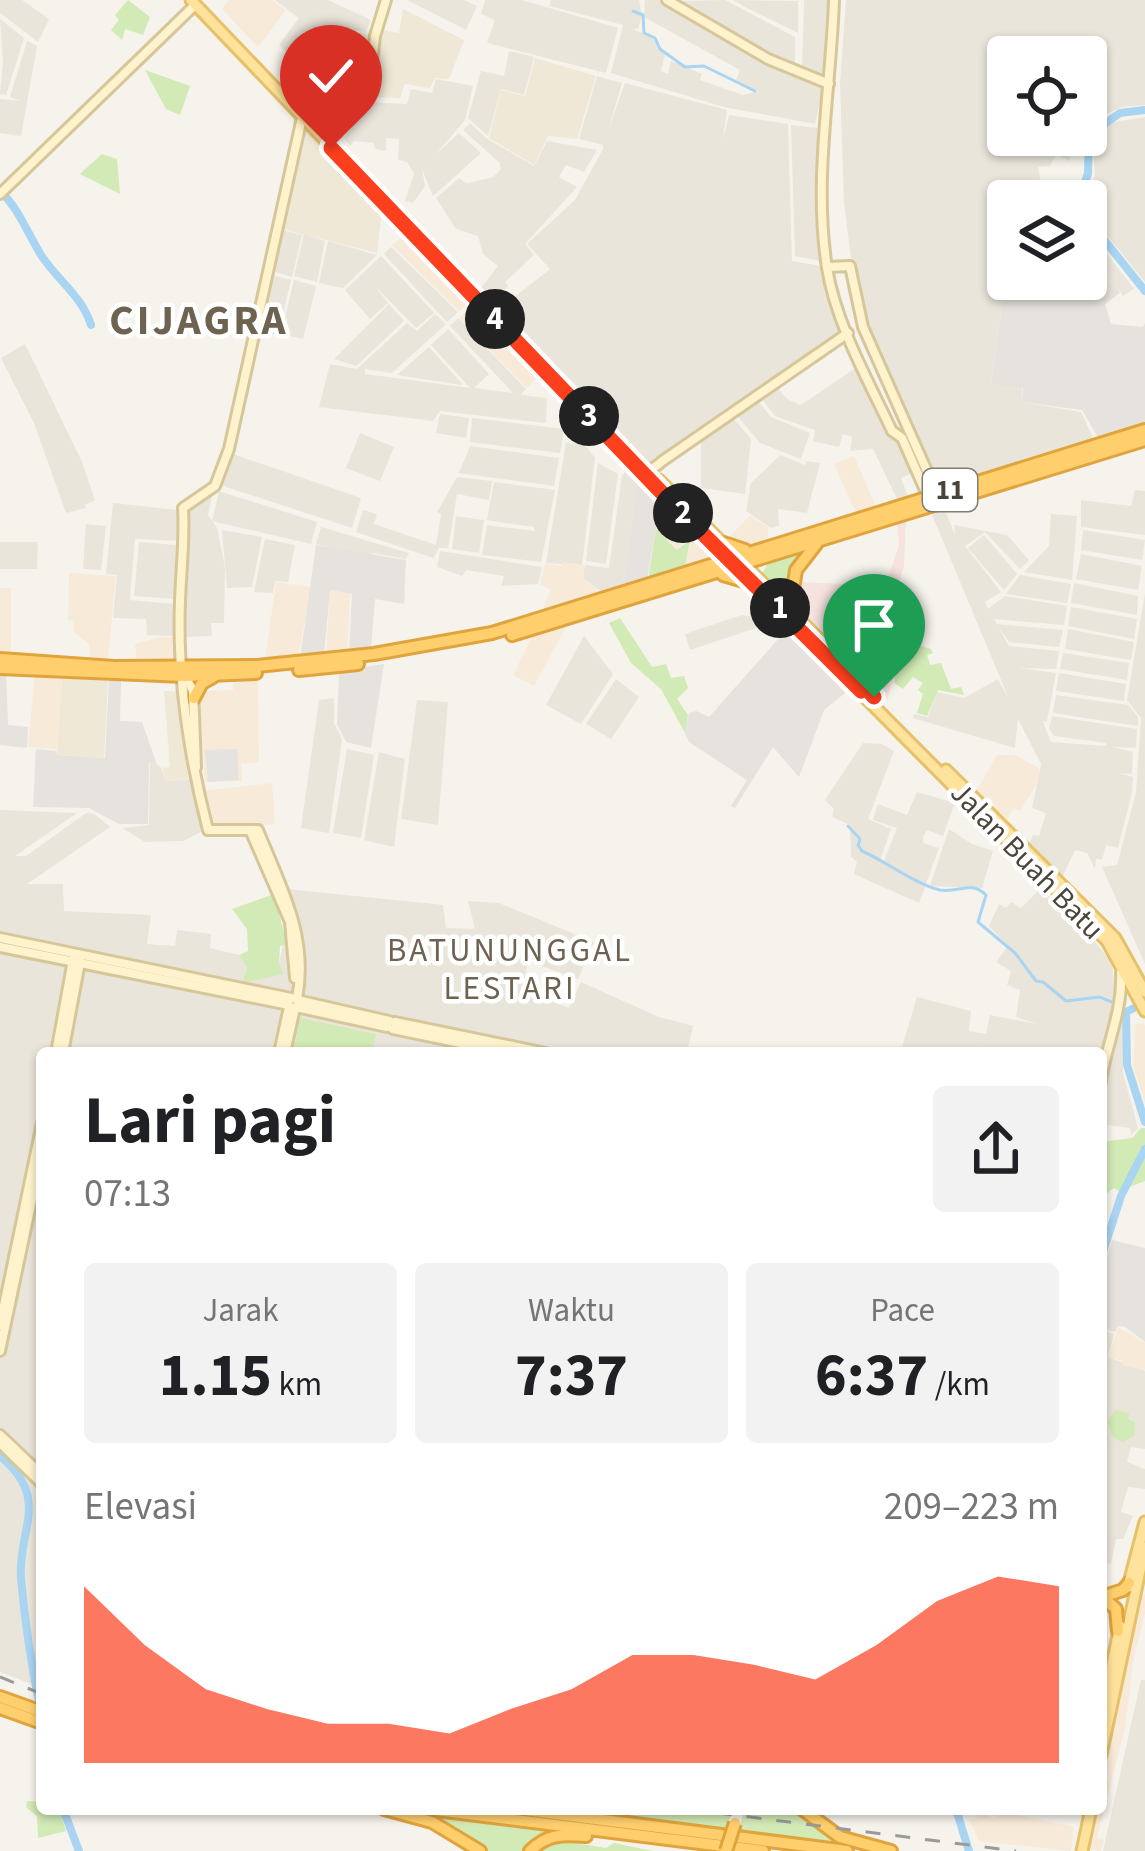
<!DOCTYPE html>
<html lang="id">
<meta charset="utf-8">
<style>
body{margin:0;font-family:"Source Sans 3",sans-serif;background:#f2f2f2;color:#202124;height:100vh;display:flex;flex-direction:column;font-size:45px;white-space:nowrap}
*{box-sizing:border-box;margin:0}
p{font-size:39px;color:#757577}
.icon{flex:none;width:66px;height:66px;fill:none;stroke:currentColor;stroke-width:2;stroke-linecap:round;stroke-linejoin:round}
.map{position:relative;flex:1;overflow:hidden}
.drawer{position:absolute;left:36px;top:1047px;width:1071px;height:768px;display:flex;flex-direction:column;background:#fff;border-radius:12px;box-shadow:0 3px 9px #0004}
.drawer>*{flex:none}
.fabs{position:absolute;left:987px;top:36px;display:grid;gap:24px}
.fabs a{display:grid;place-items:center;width:120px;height:120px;border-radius:12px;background:#fff;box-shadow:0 3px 9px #0004;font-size:60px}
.pin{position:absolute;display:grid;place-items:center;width:102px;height:102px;color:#fff;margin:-123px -51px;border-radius:50% 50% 50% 0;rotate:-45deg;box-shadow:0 0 12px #0007}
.pin .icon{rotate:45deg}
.km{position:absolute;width:60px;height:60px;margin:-30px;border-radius:50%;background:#222;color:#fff;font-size:33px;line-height:60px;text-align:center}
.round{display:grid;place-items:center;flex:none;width:126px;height:126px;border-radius:12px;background:#f2f2f2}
.headline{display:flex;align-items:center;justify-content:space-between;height:204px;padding:0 48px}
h1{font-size:66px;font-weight:700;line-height:90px}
.metrics{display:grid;grid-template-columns:repeat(3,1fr);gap:18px;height:204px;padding:12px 48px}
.metrics div{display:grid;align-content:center;border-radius:12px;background:#f2f2f2;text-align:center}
.metrics b{font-size:60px;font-weight:700}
.metrics small{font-size:33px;font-weight:400}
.metrics p{font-size:33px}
.chart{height:336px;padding:24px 48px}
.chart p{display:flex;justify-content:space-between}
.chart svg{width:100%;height:216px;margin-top:12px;fill:#fc3f1d;opacity:.7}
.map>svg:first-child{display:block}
.residential{fill:#eae5da;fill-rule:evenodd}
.commercial{fill:#f7ead8}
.industrial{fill:#e6e2dd}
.education{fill:#efe8d6}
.medical{fill:#f6e3e0}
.green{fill:#d2eab5}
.parking{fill:#e5e3e0}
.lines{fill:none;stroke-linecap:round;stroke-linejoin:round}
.stream{stroke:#a9d4f2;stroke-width:3}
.river{stroke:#a9d4f2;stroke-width:8}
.secondary-casing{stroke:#d6c79b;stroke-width:14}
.primary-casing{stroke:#e6c16a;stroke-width:15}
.highway-casing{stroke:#e0a43c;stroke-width:16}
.secondary{stroke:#fff3cd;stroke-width:8}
.primary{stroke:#ffe39c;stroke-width:9}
.highway{stroke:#ffcf6e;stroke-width:10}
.rail{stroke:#9a9a9a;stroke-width:3;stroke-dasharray:15 15;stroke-linecap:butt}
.highway-bridge-casing{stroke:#e0a43c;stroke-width:16;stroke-linecap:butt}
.highway-bridge{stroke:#ffcf6e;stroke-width:10}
.route-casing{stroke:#fff;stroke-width:24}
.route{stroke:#fc3f1d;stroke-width:15}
.labels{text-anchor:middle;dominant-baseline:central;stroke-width:9;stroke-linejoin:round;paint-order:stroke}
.shield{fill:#fff;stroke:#817c74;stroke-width:3}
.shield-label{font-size:27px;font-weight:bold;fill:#4b4439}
.street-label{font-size:30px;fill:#4b4439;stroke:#fff}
.neighbourhood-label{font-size:33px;letter-spacing:3px;fill:#6e6250;stroke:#fff}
.district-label{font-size:42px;font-weight:bold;letter-spacing:3px;fill:#6e6250;stroke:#fff}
</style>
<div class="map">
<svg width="1145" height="1851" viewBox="0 0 1145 1851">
<rect width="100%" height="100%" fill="#f6f3ec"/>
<g class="residential">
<path d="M0 0H22L49 19 38 42 0 13Z"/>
<path d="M275 0H328L371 20 366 32 357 30 347 60 352 63 341 91 362 99 344 119 313 87 309 92 287 75 296 61 279 45 299 18Z"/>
<path d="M407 0H464L477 6 466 30Z"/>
<path d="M485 0H522L618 28 606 73 487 43 495 20 481 14Z"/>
<path d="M551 0H639L642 15 638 29H633L652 38 665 54 661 71 668 74 671 61 702 74 700 80 743 95 758 91 736 80 740 70 644 17 645 0H662L752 54 824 85 815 124 724 107 611 73 623 25 549 6Z"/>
<path d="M725 0 795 37V66L749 46 677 1Z"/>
<path d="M733 0 798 1V33L747 8Z"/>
<path d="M804 0H831L827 78 802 66Z"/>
<path d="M846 0H1145V105L1122 107 1107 114 1089 132 1086 152 1072 151 1069 161 1056 154 1050 166 1038 167 1042 189 1077 183 1073 201H1008V279H1039L1034 297 1004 290 991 383 1022 388V402L1081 412 1095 442 940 489 881 367 856 299 844 202 840 84ZM1008 57H1086V135H1008Z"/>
<path d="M0 19 24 38 6 95 0 94 3 62Z"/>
<path d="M27 41 37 46 21 136 0 133V99L21 101 10 97Z"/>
<path d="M509 51 534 57 524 95 501 89 488 136 468 118 481 71 504 76Z"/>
<path d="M597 76 622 83 608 131 625 83 727 110 723 139 729 115 788 124 792 261 827 267 848 333 649 471 497 311 550 269 527 244 575 200 603 149V145L579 139Z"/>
<path d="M436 79 473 86 465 120 436 154 459 133 481 153 433 196 422 169 425 186 413 203 405 201 414 174 407 162 398 160 399 139 386 138V151L375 149 374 143 354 141 350 146 344 138 369 102 407 104 411 89 432 93Z"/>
<path d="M1145 117V282L1089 213 1088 197 1095 176 1093 145 1109 123Z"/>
<path d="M470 123 486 138 534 166 547 141 597 150 584 172 566 165 559 177 577 187 525 244 534 255 505 282 508 286 494 302 481 288 498 266 483 254 478 236 456 229 436 198 459 178 466 183 474 182 493 177 501 169 499 162 463 130Z"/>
<path d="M791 125 819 128 826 262 795 256Z"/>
<path d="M1086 227 1134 289 1123 296 1116 286 1086 275Z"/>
<path d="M278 229 302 235 292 277 268 270Z"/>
<path d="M304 234 325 241 317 282 294 276Z"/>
<path d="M328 241 377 255 343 288 319 283Z"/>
<path d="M391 247 458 312 447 322 384 254Z"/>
<path d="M381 256 434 313 416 328 375 286 388 303 370 319 345 290Z"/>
<path d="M267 274 291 280 278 335 255 330Z"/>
<path d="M294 280 316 286 303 339 281 334Z"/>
<path d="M389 304 404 321 356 366 334 359Z"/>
<path d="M435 314 446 324 392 373 365 369V374L470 388 431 345 448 329 489 374 474 388 513 393 450 326 458 318 526 389 520 395 547 398 546 423 440 411 433 421 319 407 330 364 357 369 407 323 417 331Z"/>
<path d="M25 344 82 462 95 500 85 505 86 508 66 513 34 423 1 358Z"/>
<path d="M429 347 462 384V385L397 375Z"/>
<path d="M860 365 889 426 902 440 915 472 901 478 908 496 898 501 873 449 850 451 852 437 843 434 839 447 813 441 815 430 775 416 761 398 777 387 787 399 801 405Z"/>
<path d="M758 401 771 417 810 433 801 459 760 443 738 417Z"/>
<path d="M440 414 469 418 466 438 436 433Z"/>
<path d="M472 418 564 429 560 453 470 442Z"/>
<path d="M733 418 751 439 745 494 701 488V442Z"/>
<path d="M360 433 394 447 380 481 346 468Z"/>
<path d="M566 443 584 444 595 458 582 565 546 563Z"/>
<path d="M470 446 559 458 554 486 459 473Z"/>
<path d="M233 454 361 498 352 528 220 485Z"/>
<path d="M780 455 805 465 806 461 820 463 807 513 778 509 779 526 771 528 746 511 751 483Z"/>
<path d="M598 463 618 474 606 564 586 561Z"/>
<path d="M629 467 637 477 624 588 603 593 583 578 585 565 609 568 622 476Z"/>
<path d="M457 477 492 481 489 500 457 494 448 548H439L433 558 356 532 363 510 377 514 374 524 436 545 441 514 437 512Z"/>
<path d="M494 482 555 490 541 562 482 555 487 525 535 531 534 527 487 520Z"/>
<path d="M1135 490 1145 491V535L1081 527V500L1131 506Z"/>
<path d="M219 491 317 522 311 544 212 521Z"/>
<path d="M212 496 208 515 217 528 225 568 224 623H211L212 636 182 637 188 506Z"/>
<path d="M113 503 178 510 180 541 135 539 130 600 175 604 176 636 147 635 146 619 113 618 117 575 106 574Z"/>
<path d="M943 505 955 535 954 525 1007 535 1029 560 1020 569 985 532 965 546 1001 592 985 602 988 609 1005 596 1067 606 1064 625 994 619 997 624 1063 630 1059 647 1009 642 998 626 1009 646 1059 651 1056 669 1019 668 1056 673 1047 721 1043 722 1051 742 1106 746V743L1054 736 1049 728 1052 716 1137 729 1136 748 1112 747 1133 752 1132 774 1119 773 1133 777 1132 793 1118 848 1106 845 1102 860 1096 859 1095 869 1087 853 1075 850 1062 878 1029 844 1033 835 1039 836 1046 813 1032 808 1041 764 1018 719 1015 748 913 718 914 714 928 717 937 692 964 698 998 679 1009 699 930 510Z"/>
<path d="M1051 514 1077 516 1072 580 1024 572 1049 546Z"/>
<path d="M456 516 484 520 479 553 452 549Z"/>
<path d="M86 524 106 526 101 570 83 569Z"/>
<path d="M321 527 409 553 406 559 372 553 369 557 316 544Z"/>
<path d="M222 530 262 537 252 587 227 588Z"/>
<path d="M1083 530 1145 540 1142 560 1081 550Z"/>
<path d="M984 535 1017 574 1004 590 968 548Z"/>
<path d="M265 539 295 545 288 582 275 581 273 593 254 592Z"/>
<path d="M0 542H38L37 569H0Z"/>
<path d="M139 542 178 545 174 599 134 596Z"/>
<path d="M440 551 542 567 538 584 501 586 504 576 466 570 462 576 437 567Z"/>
<path d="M1081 554 1142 566 1138 590 1076 579Z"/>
<path d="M1020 575 1071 584 1067 603 1006 594Z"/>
<path d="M1074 583 1138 596 1137 615 1071 603Z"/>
<path d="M1145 593V964L1102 867 1117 865 1136 792 1141 718 1127 700Z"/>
<path d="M1071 607 1137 619 1134 639 1068 626Z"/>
<path d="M742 615 778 621 690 650 685 634Z"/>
<path d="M1068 629 1134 642 1131 660 1065 649Z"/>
<path d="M584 636 613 674 581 724 546 705Z"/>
<path d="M1063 653 1129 663 1127 680 1060 669Z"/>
<path d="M1059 673 1126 684 1124 701 1056 691Z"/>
<path d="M616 679 639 697 611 739 586 724Z"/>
<path d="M1056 695 1128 705 1138 717V726L1053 713Z"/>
<path d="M334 698V723L342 739 329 833 301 828 319 700Z"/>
<path d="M417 700 448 702 438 825 401 819Z"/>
<path d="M863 743 882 744 894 751 868 819 891 829 880 860 883 863 897 828 873 820 878 804 907 815 917 792 955 803 943 836 927 830 923 837V843L939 848 919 903 854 874 857 862 851 857 850 825 832 817 834 809 825 800Z"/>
<path d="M347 749 374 755 361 838 333 833Z"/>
<path d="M379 752 405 759 394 847 364 840Z"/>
<path d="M155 762 162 769 165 781 192 779 203 831 183 841 145 842 122 828 149 825 150 763Z"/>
<path d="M0 810 77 813 15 856H26L86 813 94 814 110 827 27 884H63L64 911 151 915 147 944 175 946 177 930 211 934 210 948 239 955 247 968 243 981 279 963 286 932 274 894 287 889 443 905 446 928 475 929 468 901 499 903 594 942 578 979 528 961 523 990 569 1008 581 982 659 1017 693 1026 687 1053H42V1688L0 1672Z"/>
<path d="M949 829 972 844 993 851 982 888 930 886Z"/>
<path d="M1039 890 1051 896 1080 923 1112 963 1116 1002 1101 995 1096 997 1115 1005 1101 1070V1053H982L983 1044 980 1053 901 1050 917 997 971 1011 969 1031 986 1034 990 1015 1037 1024 1016 1017 1020 990 1007 985 1011 971 996 962 1008 946 989 926 999 904 1006 908 1011 902 1021 908Z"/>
<path d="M1118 1024 1123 1027V1073L1138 1128 1131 1135 1130 1128 1101 1124 1106 1055Z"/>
<path d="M1101 1330 1114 1334 1108 1357 1145 1371V1449L1131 1447 1127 1462 1145 1469V1489L1128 1487 1121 1512 1133 1516 1123 1539H1116L1111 1564 1101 1562Z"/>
<path d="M1141 1680H1145V1851H1103Z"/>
</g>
<g class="commercial">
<path d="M229 0H272L286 10 258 47 222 9Z"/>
<path d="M358 32 372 36 367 81 349 78 352 63 348 60Z"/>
<path d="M406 234 470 301 459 311 392 245Z"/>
<path d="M475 303 541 374 527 388 459 318Z"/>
<path d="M854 456 877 510 857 516 834 464Z"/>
<path d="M670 505 715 551 711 560 685 569 692 534 677 550 657 529 659 517Z"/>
<path d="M750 516 768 527V540L745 546 727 539Z"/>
<path d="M563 562 584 565 583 578 602 595 541 612 551 590 540 584 545 564 561 566Z"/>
<path d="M69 573 116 576 108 659 90 658 89 644 73 631 74 621 68 620Z"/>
<path d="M276 582 311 587 298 658 265 660Z"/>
<path d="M0 588H11V654L0 653Z"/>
<path d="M330 590 350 594 347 653 326 655Z"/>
<path d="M568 623 534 686 513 675 534 633Z"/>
<path d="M159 637H176V662L137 664 135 644Z"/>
<path d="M35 674 62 675 57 749 28 747Z"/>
<path d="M258 676 259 762 241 764 242 781 205 782 199 691 233 690V678Z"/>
<path d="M997 755H1015L1040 769 1036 785 1020 811 1014 808 1007 819 977 790Z"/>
<path d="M272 783 275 824 211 830 203 791Z"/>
<path d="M1144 1023 1145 1026V1103L1133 1065 1135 1024Z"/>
<path d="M1118 1327 1145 1343V1370L1122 1365 1123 1361 1109 1357Z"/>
<path d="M1137 1594 1145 1595V1614L1134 1656 1125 1728 1097 1838 1104 1840 1101 1851 1087 1849 1094 1809H1101V1765Z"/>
<path d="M980 1811 994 1819 1004 1812 1074 1827 1071 1851 979 1841 969 1819H976Z"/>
</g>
<g class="industrial">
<path d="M1086 276 1116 286 1120 293 1105 304 1111 324 1143 327 1145 323V424L1099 439 1082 410 1022 402 1023 388 991 384 1004 290 1041 300 1034 297 1040 279Z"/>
<path d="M637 477 670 504 658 517 647 580 624 587Z"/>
<path d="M316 545 406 560 404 604 375 599 371 649 349 653 352 594 330 590 324 655 300 659Z"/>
<path d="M788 628 850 689 824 710 799 777 773 747 735 808 731 806 747 780 689 742 685 733 689 713 696 711 709 717Z"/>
<path d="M384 664 371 748 346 742 337 724 339 671Z"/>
<path d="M0 671H6L8 725 28 727 27 748 0 745Z"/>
<path d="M109 679H121L120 721 142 722 156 762 149 763 148 824H119L89 808 33 807 36 749 56 751 57 755 105 758Z"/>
<path d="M1112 1240 1145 1248V1342L1125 1327 1118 1326 1115 1332 1101 1328V1276Z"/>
</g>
<g class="education">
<path d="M403 9 464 40 449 79 435 78 430 88 405 84 400 98 371 97 382 30 399 33Z"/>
<path d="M535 58 596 76 577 139 548 136 534 165 489 138 501 90 525 96Z"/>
<path d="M302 125 382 209 377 253 278 228Z"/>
<path d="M62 676 108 679 104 758 57 755Z"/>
<path d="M164 691H182L188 779 165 781 163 768 170 767Z"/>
</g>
<path class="medical" d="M906 520 904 567 889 608 882 651 899 660 887 699 797 611 800 582 885 586 899 546 897 522Z"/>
<g class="green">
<path d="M128 0 150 17 143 35 125 29 122 40 111 30 119 20 115 15Z"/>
<path d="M145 70 190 86 180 115 166 109Z"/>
<path d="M102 154 117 159 120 194 80 174Z"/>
<path d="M656 529 677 550 690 540 685 567 648 580Z"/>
<path d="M817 543 803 558 789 608 761 580C766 552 792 550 817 543Z"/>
<path d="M620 618 652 667 666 664 671 678 684 676 688 688 677 699 688 715 685 733 661 689 631 663 609 623Z"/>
<path d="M887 627 890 628 889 635 931 649 933 653 927 655 930 665 941 663 951 689 961 687 964 695 938 690 927 716 917 713 923 694 918 690 923 683 913 677 903 689 894 683 899 660 883 651Z"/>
<path d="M274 894 287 945 280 946 279 963 284 974 242 983 247 968 239 955 248 951 247 929 232 909Z"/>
<path d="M300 1018 376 1034 372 1053H293Z"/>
<path d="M1141 1128H1145V1181L1119 1191 1114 1188 1101 1198V1142L1132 1138Z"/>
<path d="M1116 1410 1129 1413 1128 1419 1135 1422 1134 1436 1123 1442C1109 1438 1112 1431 1107 1421Z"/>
<path d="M27 1801 42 1802V1809H59L66 1831 38 1838 37 1816 26 1807Z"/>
<path d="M653 1809H734L725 1829 609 1817Z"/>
<path d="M745 1809H799L833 1841 738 1831Z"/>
<path d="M432 1815 554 1831 527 1851H484Z"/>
<path d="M570 1842 606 1848 614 1843 653 1851H538L550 1844Z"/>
</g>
<g class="parking">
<path d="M844 617 886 620 880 656 868 668 855 656 851 659 825 633Z"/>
<path d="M237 749 239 780 208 782 205 750Z"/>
</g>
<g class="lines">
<g class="stream">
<path d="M633 11 643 15 644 33 655 38 660 49 685 67 704 66 755 91"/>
<path d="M848 826 860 839 858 845 862 851C883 860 919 886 940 890 959 893 971 880 986 895L978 922 1015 953 1036 981 1043 982 1066 1001 1100 997 1114 1003"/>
</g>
<g class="river">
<path d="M0 191C18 207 28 234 41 255 57 280 82 296 91 325"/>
<path d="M1079 201 1088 173 1089 135 1120 113 1145 110"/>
<path d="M1086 217 1145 291"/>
<path d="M1144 1003 1126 1012 1127 1065 1145 1122"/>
<path d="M1101 1258 1121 1196 1145 1149"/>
<path d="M0 1456C52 1499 17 1530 21 1579 25 1623 32 1669 41 1712"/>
<path d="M63 1809 79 1851"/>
<path d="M956 1809 969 1851"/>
</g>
<defs>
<g id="secondary">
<path d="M667 0 768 59 829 84"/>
<path d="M834 0C831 89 813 179 827 268 836 324 868 380 892 431L902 438 928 497"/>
<path d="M330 144V139L368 97 375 36 386 0"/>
<path d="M0 194 195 5"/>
<path d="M828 267 850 266 863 327 927 471 941 493"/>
<path d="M661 462 848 333"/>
<path d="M649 471 659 464"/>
<path d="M185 677 193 690 196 767"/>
<path d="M250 830 290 922 295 978"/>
<path d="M0 938 291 998"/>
<path d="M0 947 289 1005"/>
<path d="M297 999C309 936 281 887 258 830H208C189 756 177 677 180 601 181 569 185 540 183 508L215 486 229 449 303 113"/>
<path d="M297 1000 389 1021"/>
<path d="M296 1007 387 1027"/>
<path d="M395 1022 546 1053"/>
<path d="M393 1029 509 1053"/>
<path d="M56 1053 73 960"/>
<path d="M63 1053 80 962"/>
<path d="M279 1053 289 1007"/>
<path d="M285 1053 295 1008"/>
<path d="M1101 1082C1106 1045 1123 1011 1121 973"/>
<path d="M0 1325 42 1123"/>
<path d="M0 1351 42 1152"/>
<path d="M0 1435 42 1475"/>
<path d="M0 1443 42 1484"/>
</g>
<g id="primary">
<path d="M191 0 664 495 1107 941 1145 1011"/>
<path d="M659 480 847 667"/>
<path d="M946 770 1115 938 1145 992"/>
<path d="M1128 1587 1145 1522"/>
<path d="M1101 1717 1120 1626"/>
<path d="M1101 1755 1145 1547"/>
<path d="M1082 1851 1091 1809"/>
</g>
<g id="highway">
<path d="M724 543 745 550"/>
<path d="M723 575 754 584"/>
<path d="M790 609 796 570 817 543"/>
<path d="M512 635 1145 440"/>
<path d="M0 659 114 667 257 666 374 654 492 633 1145 430"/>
<path d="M0 668 184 676 256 673"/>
<path d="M299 670 358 664"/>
<path d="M194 698 202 683 213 677"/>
<path d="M1108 1595 1123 1590 1129 1583"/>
<path d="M1107 1601 1116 1609 1118 1631"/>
<path d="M0 1697 42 1712"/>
<path d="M0 1708 42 1723"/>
<path d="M384 1809 432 1822 480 1851"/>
<path d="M428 1809 763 1851"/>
<path d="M517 1809 847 1851"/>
<path d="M802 1809 840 1837 891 1851"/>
<path d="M530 1851C547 1834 563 1834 586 1836"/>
</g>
</defs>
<use href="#secondary" class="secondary-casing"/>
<use href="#primary" class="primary-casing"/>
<use href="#highway" class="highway-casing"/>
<use href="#secondary" class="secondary"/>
<use href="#primary" class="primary"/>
<use href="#highway" class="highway"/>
<g class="rail">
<path d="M0 1677 42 1694"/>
<path d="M687 1809 1016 1851"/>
</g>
<defs>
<path id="highway-bridge" d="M726 1851 735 1823"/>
</defs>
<use href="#highway-bridge" class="highway-bridge-casing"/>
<use href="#highway-bridge" class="highway-bridge"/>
</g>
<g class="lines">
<defs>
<path id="route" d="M331 148 664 495 861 691 866 688 874 697"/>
</defs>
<use href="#route" class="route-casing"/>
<use href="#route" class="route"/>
</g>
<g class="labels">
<rect class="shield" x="923" y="469" width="54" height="42" rx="9"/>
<g class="shield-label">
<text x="950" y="490">11</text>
</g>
<g class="street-label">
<text transform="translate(1027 861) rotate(46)">Jalan Buah Batu</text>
</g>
<g class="neighbourhood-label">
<text x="510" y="950">BATUNUNGGAL<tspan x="510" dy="38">LESTARI</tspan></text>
</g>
<g class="district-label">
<text x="199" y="321">CIJAGRA</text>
</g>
</g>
</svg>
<div class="fabs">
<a><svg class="icon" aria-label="locate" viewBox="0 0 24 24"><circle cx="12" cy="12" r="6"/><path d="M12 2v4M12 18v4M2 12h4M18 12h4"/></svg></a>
<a><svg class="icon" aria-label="layers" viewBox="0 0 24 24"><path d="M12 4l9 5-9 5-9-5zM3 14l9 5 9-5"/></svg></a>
</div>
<div class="pin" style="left:874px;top:697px;background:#1e9e55"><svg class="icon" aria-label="arrive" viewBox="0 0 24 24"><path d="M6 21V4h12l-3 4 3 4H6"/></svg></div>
<div class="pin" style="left:331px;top:148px;background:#d93025"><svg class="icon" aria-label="check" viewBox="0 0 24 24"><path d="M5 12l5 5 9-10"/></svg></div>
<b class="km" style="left:780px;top:608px">1</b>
<b class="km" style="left:683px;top:513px">2</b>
<b class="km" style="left:589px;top:416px">3</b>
<b class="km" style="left:495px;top:319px">4</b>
<section class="drawer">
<div class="headline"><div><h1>Lari pagi</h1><p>07:13</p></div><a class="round"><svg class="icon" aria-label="share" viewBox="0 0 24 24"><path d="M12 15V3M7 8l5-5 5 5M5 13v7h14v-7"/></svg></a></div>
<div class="metrics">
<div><p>Jarak</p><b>1.15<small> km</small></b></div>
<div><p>Waktu</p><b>7:37</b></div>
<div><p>Pace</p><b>6:37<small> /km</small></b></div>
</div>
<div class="chart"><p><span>Elevasi</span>209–223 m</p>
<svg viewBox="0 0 160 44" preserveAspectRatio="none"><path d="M0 44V8L10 20L20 29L30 33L40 36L50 36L60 38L70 33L80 29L90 22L100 22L110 24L120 27L130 20L140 11L150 6L160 8V44z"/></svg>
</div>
</section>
</div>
